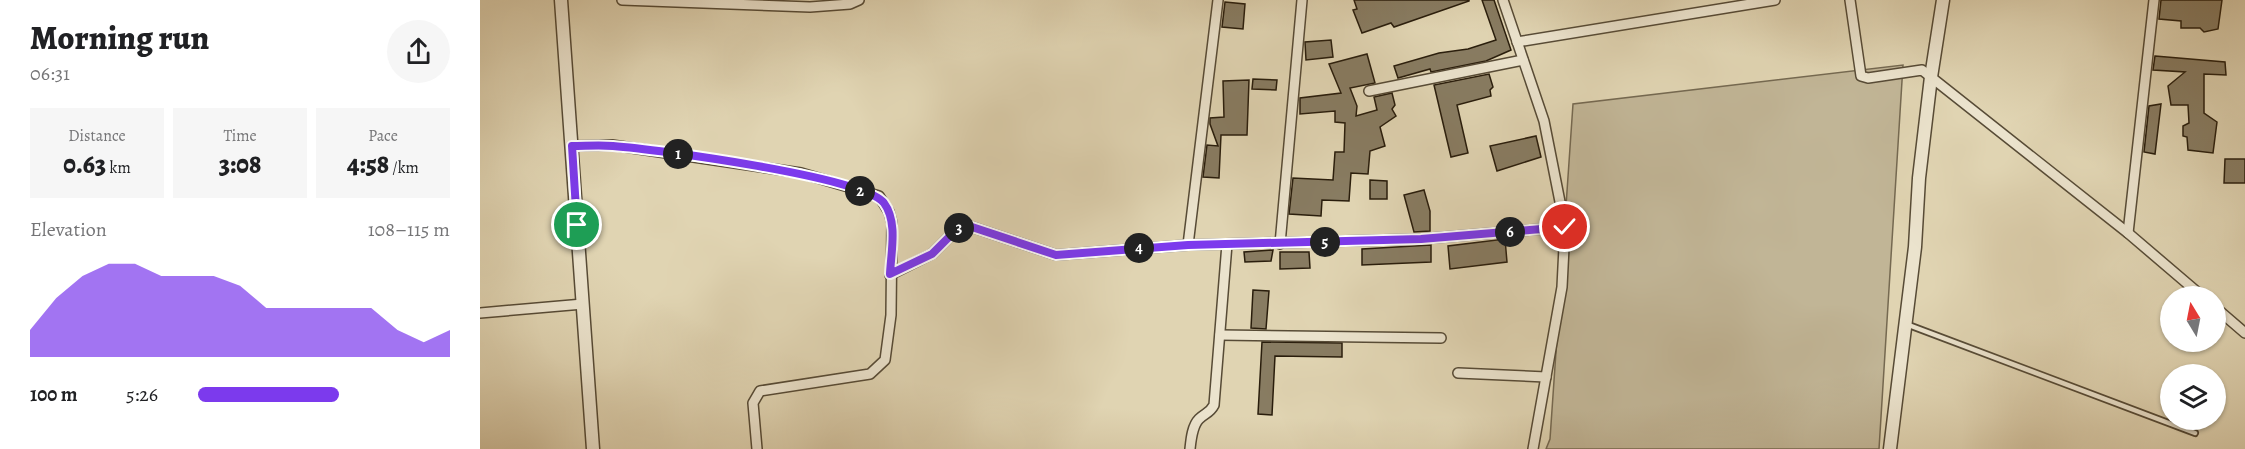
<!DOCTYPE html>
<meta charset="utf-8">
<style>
body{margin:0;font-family:Alegreya,serif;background:#f6f6f6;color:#202124;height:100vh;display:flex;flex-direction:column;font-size:22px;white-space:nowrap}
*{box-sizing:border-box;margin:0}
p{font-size:20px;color:#757577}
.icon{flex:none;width:33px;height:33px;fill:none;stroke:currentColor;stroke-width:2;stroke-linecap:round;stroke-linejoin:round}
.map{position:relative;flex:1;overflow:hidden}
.drawer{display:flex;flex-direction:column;background:#fff;width:480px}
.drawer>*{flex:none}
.needle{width:39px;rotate:350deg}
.buttons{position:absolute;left:1680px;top:286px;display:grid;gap:12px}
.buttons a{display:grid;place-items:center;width:66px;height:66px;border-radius:50%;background:#fff;box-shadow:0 2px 4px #0004;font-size:30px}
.pin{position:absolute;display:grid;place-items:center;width:51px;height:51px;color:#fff;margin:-26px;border:3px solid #fff;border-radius:50%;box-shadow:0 2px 6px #0007}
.km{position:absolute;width:30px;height:30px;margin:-15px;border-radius:50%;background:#222;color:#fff;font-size:16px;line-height:30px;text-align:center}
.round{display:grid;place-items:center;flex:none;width:63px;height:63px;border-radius:32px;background:#f6f6f6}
.summary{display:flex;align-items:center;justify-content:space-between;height:102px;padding:0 30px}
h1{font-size:33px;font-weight:800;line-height:45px}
.stats{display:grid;grid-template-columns:repeat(3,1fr);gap:9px;height:102px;padding:6px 30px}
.stats div{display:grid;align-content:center;border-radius:0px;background:#f6f6f6;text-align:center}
.stats b{font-size:26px;font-weight:800}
.stats small{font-size:16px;font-weight:400}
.stats p{font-size:16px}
.chart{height:168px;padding:12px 30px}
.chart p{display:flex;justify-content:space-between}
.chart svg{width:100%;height:108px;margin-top:6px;fill:#7c3aed;opacity:.7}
ul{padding:0 30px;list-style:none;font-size:20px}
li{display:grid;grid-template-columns:96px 72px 1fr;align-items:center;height:45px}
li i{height:15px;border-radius:8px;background:#7c3aed}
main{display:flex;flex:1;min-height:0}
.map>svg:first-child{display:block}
.green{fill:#c1b596;stroke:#756951;stroke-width:1.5}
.building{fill:#887c62;stroke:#291d0c;stroke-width:1.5}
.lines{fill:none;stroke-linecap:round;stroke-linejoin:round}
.service-casing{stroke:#574b36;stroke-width:8}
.minor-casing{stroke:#574b36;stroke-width:12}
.tertiary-casing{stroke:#574b36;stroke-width:15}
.service{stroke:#ebe3cd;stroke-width:4.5}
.minor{stroke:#ebe3cd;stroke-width:9}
.tertiary{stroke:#ebe3cd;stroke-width:12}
.route-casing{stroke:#fff;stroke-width:12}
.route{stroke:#7c3aed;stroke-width:8}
</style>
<main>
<section class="drawer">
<div class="summary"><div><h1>Morning run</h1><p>06:31</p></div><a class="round"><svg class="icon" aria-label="share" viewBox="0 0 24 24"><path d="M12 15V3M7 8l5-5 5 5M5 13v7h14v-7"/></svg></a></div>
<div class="stats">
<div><p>Distance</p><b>0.63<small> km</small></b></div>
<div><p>Time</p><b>3:08</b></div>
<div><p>Pace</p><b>4:58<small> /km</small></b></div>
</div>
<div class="chart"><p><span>Elevation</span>108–115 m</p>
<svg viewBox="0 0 160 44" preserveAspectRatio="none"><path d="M0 44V33L10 20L20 11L30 6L40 6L50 11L60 11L70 11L80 15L90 24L100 24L110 24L120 24L130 24L140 33L150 38L160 33V44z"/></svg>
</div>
<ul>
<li><b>100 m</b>5:26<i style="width:56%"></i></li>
</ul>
</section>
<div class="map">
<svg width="1765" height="449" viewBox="0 0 1765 449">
<rect width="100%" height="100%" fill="#e0d4b2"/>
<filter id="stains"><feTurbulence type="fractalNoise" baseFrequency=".00333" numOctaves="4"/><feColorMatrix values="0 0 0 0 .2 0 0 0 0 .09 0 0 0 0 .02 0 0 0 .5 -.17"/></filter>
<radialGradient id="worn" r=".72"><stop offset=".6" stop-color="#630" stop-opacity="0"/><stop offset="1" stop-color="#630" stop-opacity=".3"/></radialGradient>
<path class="green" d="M1423 65 1399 449H1066L1070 439 1093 104Z"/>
<g class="building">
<path d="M874 0H989V1L914 27 911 23 882 33 873 10 877 9Z"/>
<path d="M1002 0H1014L1031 50 1006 61 951 72 950 69 918 78 914 66 959 53 988 49 1016 40Z"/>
<path d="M1681 0H1742L1738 29 1724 32 1720 28H1701V21L1679 19Z"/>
<path d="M745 2 765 4 763 29 742 27Z"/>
<path d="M851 40 853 57 826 60 825 42Z"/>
<path d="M887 54 895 83 870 88 877 106 876 116 897 110 894 97 912 93 915 105 912 109 916 116 900 127 905 146 890 151 888 174 871 173 869 201 842 200 841 216 809 214 813 178 853 180 855 152H864L865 123 855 122V111L820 114V98L861 93 849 64Z"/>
<path d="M1675 56 1745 62 1746 75 1724 74V113L1737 122 1733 153 1708 150 1707 137 1703 136V126L1709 123 1708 105H1691L1688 86 1705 72 1673 70Z"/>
<path d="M1009 74 1013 87 1010 90 1011 96 977 105 988 153 971 157 954 85Z"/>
<path d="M773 79 797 80 796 90 772 89Z"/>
<path d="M769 80 767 135H741L739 178 723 177 727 145 738 146 730 124V118L744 117 743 81Z"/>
<path d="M1681 104 1675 154 1664 152 1669 106Z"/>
<path d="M1056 136 1061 157 1017 171 1010 146Z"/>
<path d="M1745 159H1765V183H1744Z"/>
<path d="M890 180 907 181V199H890Z"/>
<path d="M944 190 950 211V231L934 232 924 195Z"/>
<path d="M1025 239 1027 262 970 269 968 246Z"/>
<path d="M951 245V262L882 265V249Z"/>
<path d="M793 250 791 261 765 262 764 252Z"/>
<path d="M800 252H829L830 268 800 269Z"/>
<path d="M773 290 789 291 786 329 771 328Z"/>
<path d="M782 342 862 343V357L795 356 792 415 778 414Z"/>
</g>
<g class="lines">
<defs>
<path id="service" d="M1426 324 1715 433"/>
<g id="minor">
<path d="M142 0 330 7 370 4 379 0"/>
<path d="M1023 0 1064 121 1085 227 1082 287 1053 449"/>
<path d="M1370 0 1381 76 1388 78 1442 70 1648 233 1723 297"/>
<path d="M1037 42 1295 0"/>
<path d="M889 91 1043 60"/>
<path d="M92 146 132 145 321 173 399 196 409 212 412 223 411 315 405 360 390 374 280 391 273 403 277 449"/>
<path d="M1648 233 1674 0"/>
<path d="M800 244 822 0"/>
<path d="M708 245 738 0"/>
<path d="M410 275 452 254 475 231 489 226 576 255 708 245 941 239 1085 227"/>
<path d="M1736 308 1765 333"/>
<path d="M0 313 103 304"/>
<path d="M740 335 961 338"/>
<path d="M978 373 1066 377"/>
<path d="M710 449C711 440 712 426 719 419 725 413 730 413 734 405L747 244"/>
</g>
<g id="tertiary">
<path d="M81 0 113 449"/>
<path d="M1410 449 1435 247 1439 178 1451 77 1463 0"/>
</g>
</defs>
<use href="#service" class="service-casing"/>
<use href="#minor" class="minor-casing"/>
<use href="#tertiary" class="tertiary-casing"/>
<use href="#service" class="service"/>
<use href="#minor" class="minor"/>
<use href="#tertiary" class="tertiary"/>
</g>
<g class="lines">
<defs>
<path id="route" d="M97 225 92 146C105 146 119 145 133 146 174 149 386 177 404 203 418 222 411 252 410 274L452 254 475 231 489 226 576 255 708 245 941 239 1085 227"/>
</defs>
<use href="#route" class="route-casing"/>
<use href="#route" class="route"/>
</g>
<rect width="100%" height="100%" filter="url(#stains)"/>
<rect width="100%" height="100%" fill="url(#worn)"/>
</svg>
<div class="buttons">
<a><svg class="needle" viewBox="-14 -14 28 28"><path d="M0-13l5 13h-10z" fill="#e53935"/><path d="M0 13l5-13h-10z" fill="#757577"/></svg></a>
<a><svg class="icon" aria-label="layers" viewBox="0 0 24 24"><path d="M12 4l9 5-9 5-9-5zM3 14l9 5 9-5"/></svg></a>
</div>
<div class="pin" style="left:97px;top:225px;background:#1e9e55"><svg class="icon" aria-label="arrive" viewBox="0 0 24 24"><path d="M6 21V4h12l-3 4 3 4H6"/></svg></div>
<div class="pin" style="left:1085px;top:227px;background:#d93025"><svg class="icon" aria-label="check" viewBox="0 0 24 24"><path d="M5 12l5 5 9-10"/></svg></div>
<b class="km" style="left:198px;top:154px">1</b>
<b class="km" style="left:380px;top:191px">2</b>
<b class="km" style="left:479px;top:228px">3</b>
<b class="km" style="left:659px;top:248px">4</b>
<b class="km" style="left:845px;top:242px">5</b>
<b class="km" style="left:1030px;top:232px">6</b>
</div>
</main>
